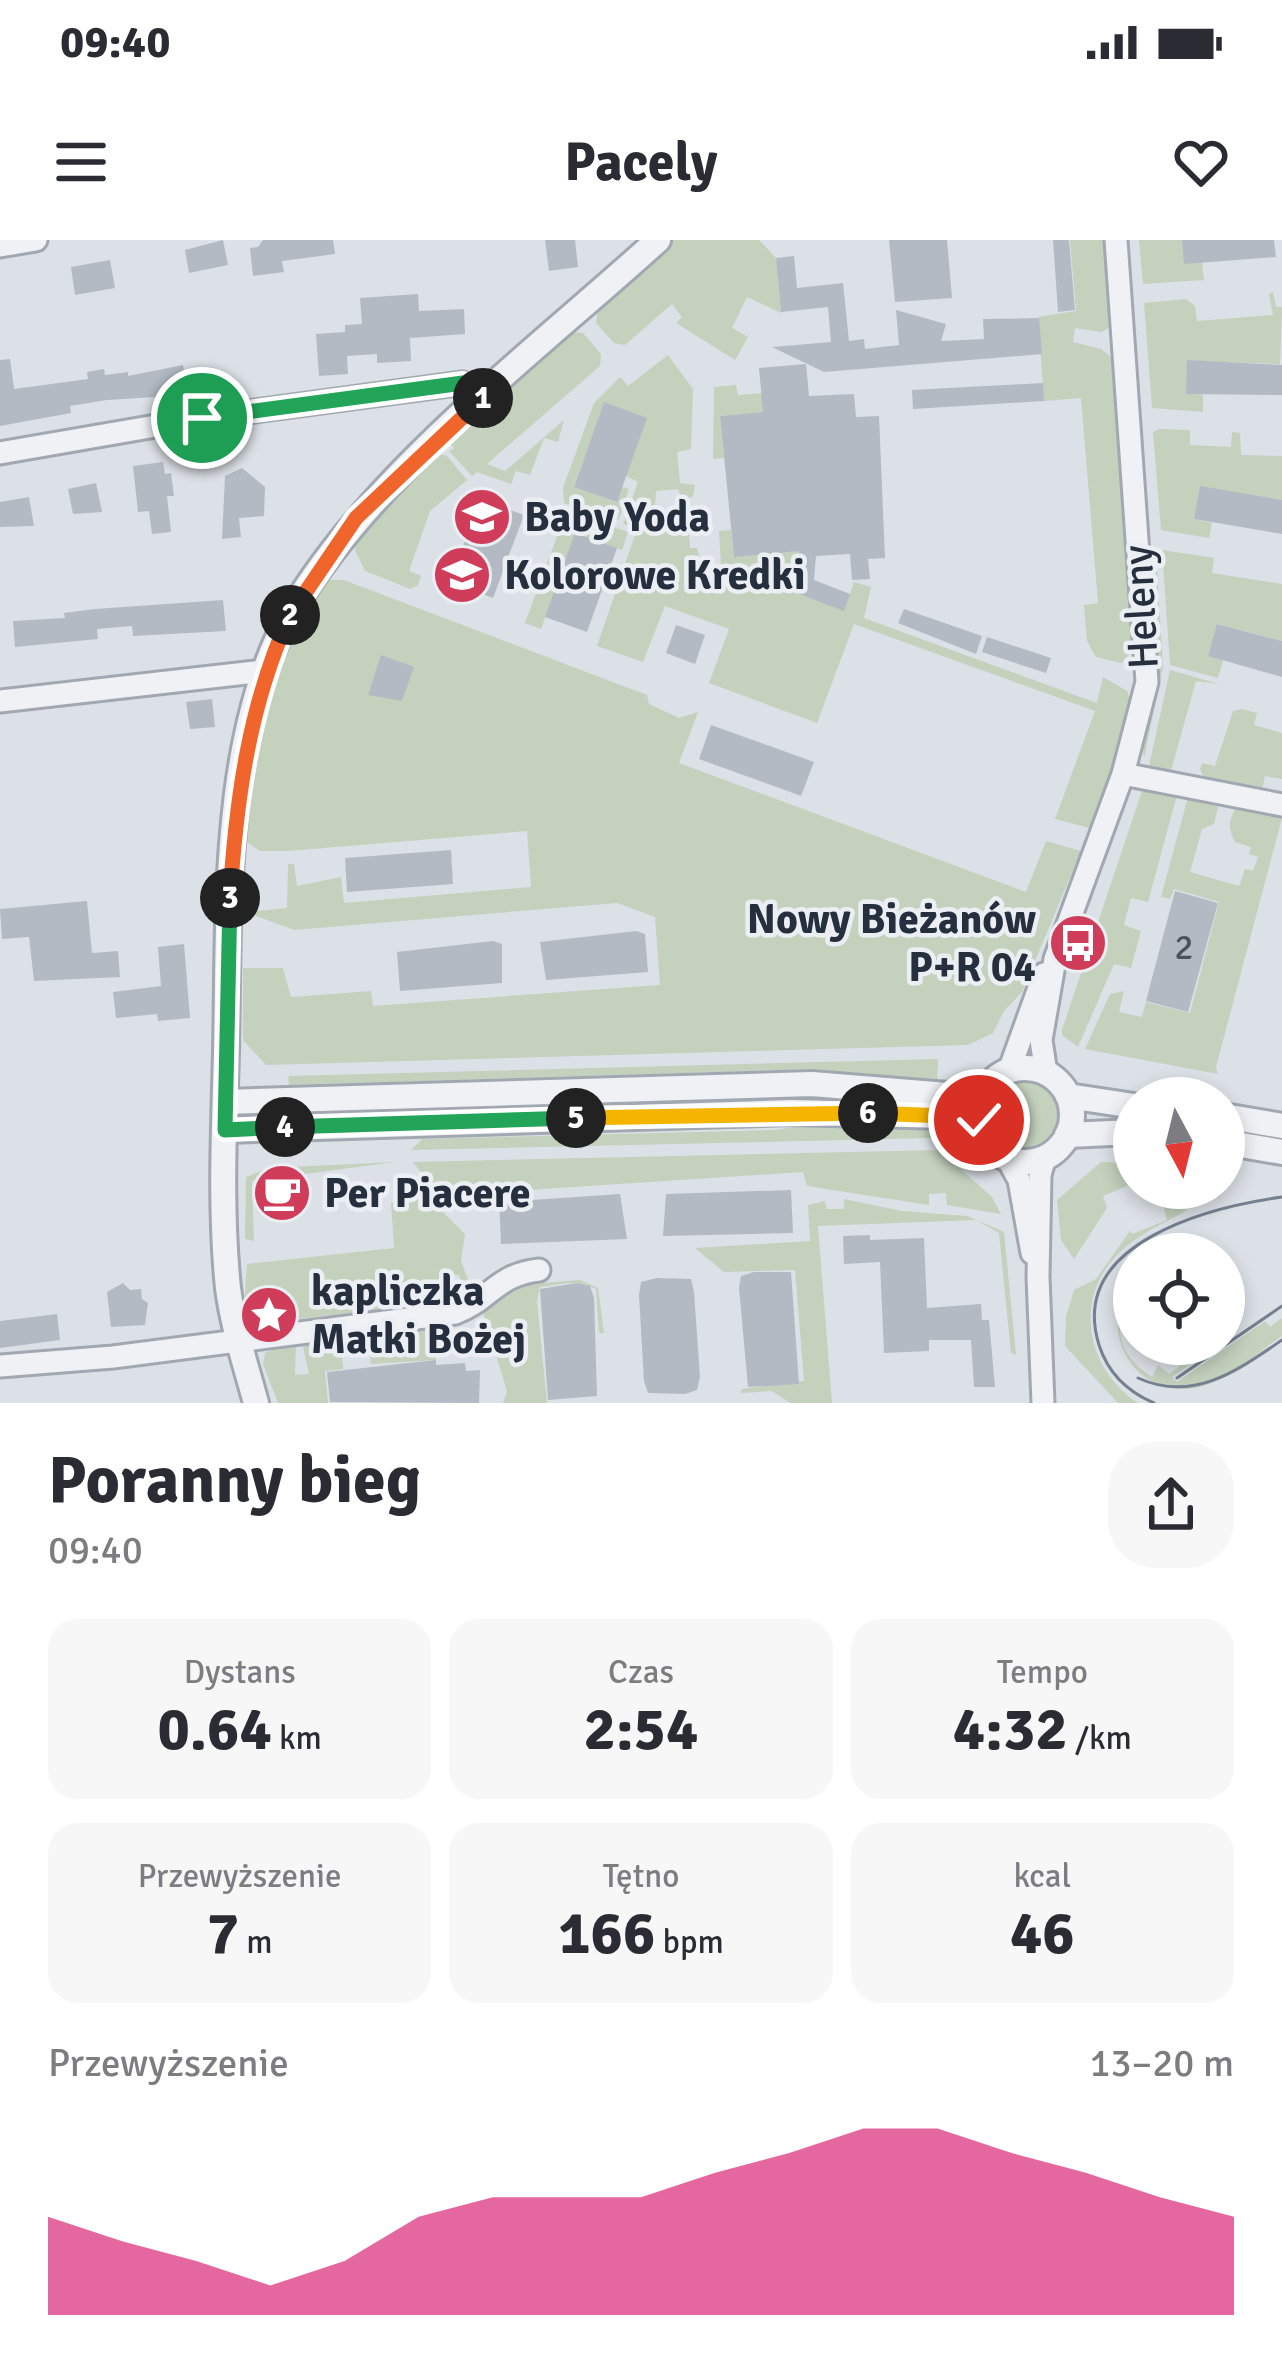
<!DOCTYPE html>
<html lang="pl">
<meta charset="utf-8">
<style>
body{margin:0;font-family:Signika,sans-serif;background:#f7f7f7;color:#2b2b33;height:100vh;display:flex;flex-direction:column;font-size:45px;white-space:nowrap}
*{box-sizing:border-box;margin:0}
p{font-size:39px;color:#7c7c81}
.icon{flex:none;width:66px;height:66px;fill:none;stroke:currentColor;stroke-width:2;stroke-linecap:round;stroke-linejoin:round}
.map{position:relative;height:1163px;overflow:hidden}
.panel{display:flex;flex-direction:column;background:#fff;flex:1}
.panel>*{flex:none}
.needle{width:78px;rotate:173deg}
.fabs{position:absolute;left:1113px;top:837px;display:grid;gap:24px}
.fabs a{display:grid;place-items:center;width:132px;height:132px;border-radius:50%;background:#fff;box-shadow:0 6px 18px #0003;font-size:60px}
.pin{position:absolute;display:grid;place-items:center;width:102px;height:102px;color:#fff;margin:-51px;border:6px solid #fff;border-radius:50%;box-shadow:0 3px 12px #0007}
.km{position:absolute;width:60px;height:60px;margin:-30px;border-radius:50%;background:#222;color:#fff;font-size:33px;line-height:60px;text-align:center}
.round{display:grid;place-items:center;flex:none;width:126px;height:126px;border-radius:48px;background:#f7f7f7}
.head{display:flex;align-items:center;justify-content:space-between;height:204px;padding:0 48px}
h1{font-size:66px;font-weight:700;line-height:90px}
.stats{display:grid;grid-template-columns:repeat(3,1fr);gap:18px;height:204px;padding:12px 48px}
.stats div{display:grid;align-content:center;border-radius:30px;background:#f7f7f7;text-align:center}
.stats b{font-size:60px;font-weight:700}
.stats small{font-size:33px;font-weight:400}
.stats p{font-size:33px}
.chart{height:336px;padding:24px 48px}
.chart p{display:flex;justify-content:space-between}
.chart svg{width:100%;height:216px;margin-top:12px;fill:#db2777;opacity:.7}
.status{display:flex;justify-content:space-between;align-items:center;height:84px;padding:0 60px;background:#fff;direction:ltr}
.status svg{height:33px;fill:currentColor}
header{display:flex;justify-content:space-between;align-items:center;height:156px;padding:0 48px;background:#fff;font-size:54px;font-weight:700}
.map>svg:first-child{display:block}
.green{fill:#c3d1bd}
.building{fill:#b3bac3}
.lines{fill:none;stroke-linecap:round;stroke-linejoin:round}
.minor-casing{stroke:#a2a8b1;stroke-width:27}
.tertiary-casing{stroke:#a2a8b1;stroke-width:30}
.minor{stroke:#eff1f5;stroke-width:21}
.tertiary{stroke:#eff1f5;stroke-width:24}
.tram{stroke:#758190;stroke-width:3}
.split-1-casing{stroke:#fff;stroke-width:24}
.split-2-casing{stroke:#fff;stroke-width:24}
.split-3-casing{stroke:#fff;stroke-width:24}
.split-4-casing{stroke:#fff;stroke-width:24}
.split-5-casing{stroke:#fff;stroke-width:24}
.split-6-casing{stroke:#fff;stroke-width:24}
.split-7-casing{stroke:#fff;stroke-width:24}
.split-1{stroke:#22a559;stroke-width:15}
.split-2{stroke:#f0652b;stroke-width:15}
.split-3{stroke:#f0652b;stroke-width:15}
.split-4{stroke:#22a559;stroke-width:15}
.split-5{stroke:#22a559;stroke-width:15}
.split-6{stroke:#f5b400;stroke-width:15}
.split-7{stroke:#f5b400;stroke-width:15}
.labels{text-anchor:middle;dominant-baseline:central;stroke-width:9;stroke-linejoin:round;paint-order:stroke}
.number-label{font-size:36px;fill:#49525e}
.poi-label{font-size:42px;font-weight:bold;fill:#262f3d;stroke:#ebeff4;text-anchor:start}
.street-label{font-size:42px;fill:#262f3d;stroke:#ebeff4}
</style>
<div class="status"><b>09:40</b><svg viewBox="0 0 49 12"><path d="M0 12V9h3v3zM5 12V6h3v6zM10 12V3h3v9zM15 12V0h3v12zM26 1h20v11H26zM47 4h2v5h-2z"/></svg></div>
<header><svg class="icon" aria-label="menu" viewBox="0 0 24 24"><path d="M4 6h16M4 12h16M4 18h16"/></svg>Pacely<svg class="icon" aria-label="heart" viewBox="0 0 24 24"><path d="M12 20l-8-8c-3-5 5-10 8-4 3-6 11-1 8 4z"/></svg></header>
<div class="map">
<svg width="1282" height="1163" viewBox="0 0 1282 1163">
<rect width="100%" height="100%" fill="#dce1e7"/>
<g class="green">
<path d="M673 0H759L776 18 781 73 747 57 732 88 748 97 735 120 676 83 682 77 672 64 625 105 614 103 596 83 598 68Z"/>
<path d="M1070 0H1107L1112 86 1101 92 1075 88 1073 102 1101 109 1115 120 1136 407 1121 423 1096 417 1087 401 1084 365 1098 363 1081 158 1044 161 1038 77 1076 71Z"/>
<path d="M1139 0H1182L1202 23 1204 40 1143 44Z"/>
<path d="M1273 52 1276 67H1282L1280 124 1188 121 1186 153 1203 155V172L1152 168 1144 63 1186 59 1195 66 1197 81 1273 75 1269 54Z"/>
<path d="M573 92 583 93 601 114 600 126 487 224 505 231 564 180 558 202 544 198 530 235 516 231 511 244 477 232 472 236 449 211 454 208 450 203Z"/>
<path d="M668 115 693 149 691 209 677 212 680 243 695 245 693 256 683 262 678 249 656 251 654 281 623 285 638 242 626 236 604 163 574 246 616 262 622 247 629 249 619 279 614 281 564 263 563 248 594 163 620 137 628 146Z"/>
<path d="M736 145 738 155 787 151 801 291 794 352 844 370 854 342 871 347 864 378 1097 463 1103 437 1127 451 1132 465 1097 590 1055 579 1095 471 854 384 817 483 709 443 729 389 665 366 643 422 597 406 637 289 686 284 696 293 689 294 690 308H697L699 317 721 326 719 291 731 290 734 317 766 172 720 176 724 218 713 219 714 147Z"/>
<path d="M1159 189 1190 190V205L1231 207 1232 192 1240 193 1241 215 1282 216V260L1200 247 1194 279 1212 283 1209 298 1161 290 1153 192Z"/>
<path d="M438 215H446L467 240 430 271 409 331 421 336 418 345 410 349 365 331 355 310 356 297Z"/>
<path d="M558 267 628 292 622 310 575 294 541 389 525 383 560 288Z"/>
<path d="M1162 310 1214 318 1212 333 1282 344V401L1218 384 1208 415 1223 420 1218 438 1170 425Z"/>
<path d="M1156 312 1163 427 1144 518 1142 504 1156 428 1149 314Z"/>
<path d="M329 340H344L647 455 649 464 679 478 698 472 679 523 1026 652 1046 601 1081 611 1022 752 1004 771 993 793 968 805 266 825 243 800V728H283L291 757 371 751 373 766 660 745 655 677 617 663 294 690 245 672 287 668 288 624H294L297 646 341 637 344 663 531 647 527 591 288 611H260L244 600C249 539 274 373 329 340Z"/>
<path d="M1170 430 1219 444 1196 441 1170 534 1149 526Z"/>
<path d="M1242 469 1257 473 1254 485 1282 493V539L1265 536 1262 551 1206 541 1200 529 1202 523 1215 526 1233 471Z"/>
<path d="M1148 549 1177 555 1148 662 1131 658 1124 685 1141 691 1131 728 1114 724 1078 807 1062 795V790L1142 551Z"/>
<path d="M1188 557 1218 567 1214 584 1202 589 1190 632 1239 646 1245 629 1253 631 1258 617 1249 614 1251 607 1235 602C1228 590 1228 580 1236 568L1282 578 1216 827 1218 834 1085 809 1110 754 1124 751 1119 772 1142 777 1146 762 1190 773 1219 662 1174 649 1170 659 1161 657Z"/>
<path d="M938 819 937 846 817 829 289 845 288 836Z"/>
<circle cx="1025" cy="875" r="35"/>
<path d="M809 853 935 861V870L290 881 289 867Z"/>
<path d="M835 881 934 883 933 898 411 910 422 899 775 890Z"/>
<path d="M939 910 992 957 1001 974 947 965 946 953 929 954V965L807 946 803 932 449 955 429 943 413 922Z"/>
<path d="M395 922 252 941 254 1001 245 999 246 937 268 928Z"/>
<path d="M1101 922 1134 923V943L1103 956 1107 968 1074 1019 1061 1000 1057 960Z"/>
<path d="M417 946 465 994 461 1021 473 1053 465 1060 459 1035H445L449 1064 441 1063 439 1052 397 1056V1067L274 1082 272 1071 251 1073 245 1056 247 1024 394 1008 391 962 404 968V948Z"/>
<path d="M844 959 902 971 967 976 1004 992 1016 1115 1011 1113 999 993 976 980 818 986 832 1163H790L772 1151 741 1153V1149L804 1141 795 1030 724 1032 695 1008 810 1001 808 965 825 961 827 969H844Z"/>
<path d="M1177 963 1187 966 1186 971C1162 984 1134 996 1115 1017 1073 1063 1088 1130 1138 1163H1118L1065 1106 1066 1077 1074 1050 1096 1039 1130 991 1132 994 1167 980 1163 965Z"/>
<path d="M1134 1036C1119 1078 1106 1106 1152 1137L1158 1125 1169 1134 1210 1104H1220L1172 1137 1177 1142 1265 1081 1270 1087 1282 1078V1096C1256 1113 1226 1143 1195 1148 1129 1159 1095 1083 1134 1036Z"/>
<path d="M580 1040 598 1048 604 1093H599L596 1049C576 1038 560 1045 540 1047L537 1061 547 1163H503L507 1151 483 1073 518 1045Z"/>
<path d="M433 1088 436 1120 371 1124 368 1095Z"/>
<path d="M341 1098 343 1129 325 1131 328 1163H278L263 1124 265 1113 296 1102 295 1135 309 1134 302 1102Z"/>
</g>
<g class="building">
<path d="M223 0 228 25 189 33 185 10Z"/>
<path d="M263 0H333L335 14 282 21 284 32 253 36 250 8 258 7Z"/>
<path d="M545 0H575L578 27 549 31Z"/>
<path d="M889 0H947L952 58 895 62Z"/>
<path d="M1053 0H1069L1075 70 1058 72Z"/>
<path d="M1182 0H1274L1276 17 1184 24Z"/>
<path d="M794 16 797 48 843 43 849 101 864 99 865 109 899 105 896 70 946 84 941 101 984 99 983 79 1039 78 1042 114 824 132 772 107 831 102 828 67 781 72 776 18Z"/>
<path d="M110 20 115 48 75 55 71 27Z"/>
<path d="M418 54 419 71 464 69 465 94 410 98 411 121 377 123V114L347 116 348 134 319 136 316 94 345 92V85L362 84 360 58Z"/>
<path d="M10 119 14 149 88 139 87 132 104 129 105 135 128 132V136L183 125 188 155 107 160 70 166 71 173 0 186V120Z"/>
<path d="M1187 120 1282 125V155L1186 154Z"/>
<path d="M806 124 809 156 854 154 856 177 879 176 885 318 868 319 870 339 852 340 850 314 816 316 814 340 850 354 844 371 794 352 799 311 734 317 720 176 763 172 759 128Z"/>
<path d="M1043 143 1044 161 913 169 912 150Z"/>
<path d="M604 162 647 178 617 262 574 247Z"/>
<path d="M163 222 165 234 171 233 174 256H167L171 292 152 294 149 271 138 272 133 226Z"/>
<path d="M242 228 265 247 264 276 239 278 241 297 222 299 225 236Z"/>
<path d="M96 243 102 272 73 274 68 249Z"/>
<path d="M1200 246 1282 260V294L1194 279Z"/>
<path d="M29 257 34 286 0 287V262Z"/>
<path d="M480 259 524 275 493 358 450 342Z"/>
<path d="M575 293 617 308 587 392 545 377Z"/>
<path d="M223 360 226 391 133 396 132 386 97 389 98 399 15 407 13 381 65 378 64 373 95 369Z"/>
<path d="M904 369 982 396 976 414 898 383Z"/>
<path d="M1217 384 1282 401V437L1208 416Z"/>
<path d="M676 385 705 395 695 424 666 413Z"/>
<path d="M987 397 1051 418 1046 433 982 412Z"/>
<path d="M381 415 414 427 402 461 368 455Z"/>
<path d="M212 459 215 487 190 489 186 462Z"/>
<path d="M711 485 814 522 801 556 699 519Z"/>
<path d="M451 610 453 644 347 652 345 618Z"/>
<path d="M1175 651 1218 663 1188 772 1146 761Z"/>
<path d="M87 661 92 713 118 711 120 737 34 741 29 697 2 699 0 669Z"/>
<path d="M636 691 645 694 648 732 546 740 540 702Z"/>
<path d="M493 701 502 704V743L400 751 397 712Z"/>
<path d="M184 704 190 778 158 781 157 774 116 778 113 752 161 746 158 707Z"/>
<path d="M791 950 793 993 663 996 666 954Z"/>
<path d="M620 954 627 999 501 1004 499 958 517 957V961Z"/>
<path d="M870 995V1000L924 998 927 1068 981 1064 982 1080H989L995 1147H974L971 1100H929V1111L884 1113 880 1022 844 1024 843 996Z"/>
<path d="M754 1032H791L799 1144 748 1147 739 1048 741 1036Z"/>
<path d="M657 1038 691 1039 694 1052 700 1137 697 1150 685 1154 648 1153 644 1141 639 1055 641 1042Z"/>
<path d="M123 1043 130 1050 141 1049 142 1059 148 1063 145 1085 111 1087 107 1052Z"/>
<path d="M577 1043 590 1046 594 1058 597 1156 548 1160 540 1049Z"/>
<path d="M57 1074 60 1100 0 1108V1081Z"/>
<path d="M436 1120V1125L465 1123 466 1131 480 1130 479 1163 330 1162 327 1132Z"/>
</g>
<g class="lines">
<defs>
<g id="minor">
<path d="M0 6 36 0"/>
<path d="M0 213 202 178 463 143 485 156"/>
<path d="M0 461 264 431"/>
<path d="M1123 534 1282 565"/>
<path d="M1009 831 1044 734"/>
<path d="M1046 833 1041 800 1055 719 1123 534 1147 442 1116 0"/>
<path d="M1007 918 1019 940 1032 1013"/>
<path d="M0 1126 113 1117 455 1073C491 1060 495 1035 539 1030"/>
<path d="M1043 1163 1038 1037 1040 935 1045 917"/>
</g>
<g id="tertiary">
<circle cx="1025" cy="875" r="47"/>
<path d="M1068 856 1134 866"/>
<path d="M225 862 812 844 947 855 985 851"/>
<path d="M1224 876 1282 886"/>
<path d="M225 890 792 872 946 876 980 888"/>
<path d="M1067 895 1134 892"/>
<path d="M1224 902 1282 912"/>
<path d="M256 1163C246 1126 233 1087 228 1048 220 970 224 890 226 812 229 673 221 490 294 367 376 231 539 108 658 0"/>
</g>
</defs>
<use href="#minor" class="minor-casing"/>
<use href="#tertiary" class="tertiary-casing"/>
<use href="#minor" class="minor"/>
<use href="#tertiary" class="tertiary"/>
<g class="tram">
<path d="M1138 1138C1193 1163 1237 1131 1282 1100"/>
<path d="M1177 1138 1282 1066"/>
<path d="M1154 1163C1128 1152 1108 1133 1099 1105 1067 1002 1211 967 1282 957"/>
</g>
</g>
<g class="lines">
<defs>
<path id="split-1" d="M202 178 463 143 483 158"/>
<path id="split-2" d="M290 375 356 278 483 158"/>
<path id="split-3" d="M230 658C236 560 249 465 290 375"/>
<path id="split-4" d="M230 658 225 890 285 887"/>
<path id="split-5" d="M285 887 576 878"/>
<path id="split-6" d="M576 878 868 873"/>
<path id="split-7" d="M868 873 946 876 980 888 979 880"/>
</defs>
<use href="#split-1" class="split-1-casing"/>
<use href="#split-2" class="split-2-casing"/>
<use href="#split-3" class="split-3-casing"/>
<use href="#split-4" class="split-4-casing"/>
<use href="#split-5" class="split-5-casing"/>
<use href="#split-6" class="split-6-casing"/>
<use href="#split-7" class="split-7-casing"/>
<use href="#split-1" class="split-1"/>
<use href="#split-2" class="split-2"/>
<use href="#split-3" class="split-3"/>
<use href="#split-4" class="split-4"/>
<use href="#split-5" class="split-5"/>
<use href="#split-6" class="split-6"/>
<use href="#split-7" class="split-7"/>
</g>
<defs>
<symbol id="school-disc" viewBox="-11 -11 22 22"><circle r="9.5" fill="#cf3d5b" stroke="#ebeff4"/><path d="M0-5L7-2L0 1L-7-2ZM-4 1L0 2.5L4 1V4Q0 6-4 4Z" fill="#fff"/></symbol>
<symbol id="bus-disc" viewBox="-11 -11 22 22"><circle r="9.5" fill="#cf3d5b" stroke="#ebeff4"/><path d="M-5-6H5V4H4V6H2V4H-2V6H-4V4H-5ZM-3.5-4V0h7V-4ZM-3.5 1.2v1.5H-2V1.2ZM2 1.2v1.5H3.5V1.2Z" fill="#fff"/></symbol>
<symbol id="cafe-disc" viewBox="-11 -11 22 22"><circle r="9.5" fill="#cf3d5b" stroke="#ebeff4"/><path d="M-5.5-4.5H6V0H3Q3 3.5 0 3.5H-2.5Q-5.5 3.5-5.5 0ZM3-3.2v2h1.7v-2ZM-6 4.5H4V6H-6Z" fill="#fff"/></symbol>
<symbol id="sight-disc" viewBox="-11 -11 22 22"><circle r="9.5" fill="#cf3d5b" stroke="#ebeff4"/><path d="M0-6L1.8-2.2L6-1.7L2.9 1.2L3.7 5.4L0 3.3L-3.7 5.4L-2.9 1.2L-6-1.7L-1.8-2.2Z" fill="#fff"/></symbol>
</defs>
<g fill-rule="evenodd">
<use href="#school-disc" x="449" y="244" width="66" height="66"/>
<use href="#school-disc" x="429" y="302" width="66" height="66"/>
<use href="#bus-disc" x="1045" y="670" width="66" height="66"/>
<use href="#cafe-disc" x="249" y="920" width="66" height="66"/>
<use href="#sight-disc" x="236" y="1042" width="66" height="66"/>
</g>
<g class="labels">
<g class="number-label">
<text x="1184" y="707">2</text>
</g>
<g class="poi-label">
<text x="524" y="277">Baby Yoda</text>
<text x="504" y="335">Kolorowe Kredki</text>
<text x="1036" y="679" text-anchor="end">Nowy Bieżanów<tspan x="1036" dy="48">P+R 04</tspan></text>
<text x="324" y="953">Per Piacere</text>
<text x="311" y="1051">kapliczka<tspan x="311" dy="48">Matki Bożej</tspan></text>
</g>
<g class="street-label">
<text transform="translate(1141 367) rotate(-93)">Heleny</text>
</g>
</g>
</svg>
<div class="fabs">
<a><svg class="needle" viewBox="-14 -14 28 28"><path d="M0-13l5 13h-10z" fill="#e53935"/><path d="M0 13l5-13h-10z" fill="#7c7c81"/></svg></a>
<a><svg class="icon" aria-label="locate" viewBox="0 0 24 24"><circle cx="12" cy="12" r="6"/><path d="M12 2v4M12 18v4M2 12h4M18 12h4"/></svg></a>
</div>
<div class="pin" style="left:202px;top:178px;background:#1e9e55"><svg class="icon" aria-label="arrive" viewBox="0 0 24 24"><path d="M6 21V4h12l-3 4 3 4H6"/></svg></div>
<div class="pin" style="left:979px;top:880px;background:#d93025"><svg class="icon" aria-label="check" viewBox="0 0 24 24"><path d="M5 12l5 5 9-10"/></svg></div>
<b class="km" style="left:483px;top:158px">1</b>
<b class="km" style="left:290px;top:375px">2</b>
<b class="km" style="left:230px;top:658px">3</b>
<b class="km" style="left:285px;top:887px">4</b>
<b class="km" style="left:576px;top:878px">5</b>
<b class="km" style="left:868px;top:873px">6</b>
</div>
<section class="panel">
<div class="head"><div><h1>Poranny bieg</h1><p>09:40</p></div><a class="round"><svg class="icon" aria-label="share" viewBox="0 0 24 24"><path d="M12 15V3M7 8l5-5 5 5M5 13v7h14v-7"/></svg></a></div>
<div class="stats">
<div><p>Dystans</p><b>0.64<small> km</small></b></div>
<div><p>Czas</p><b>2:54</b></div>
<div><p>Tempo</p><b>4:32<small> /km</small></b></div>
</div>
<div class="stats">
<div><p>Przewyższenie</p><b>7<small> m</small></b></div>
<div><p>Tętno</p><b>166<small> bpm</small></b></div>
<div><p>kcal</p><b>46</b></div>
</div>
<div class="chart"><p><span>Przewyższenie</span>13–20 m</p>
<svg viewBox="0 0 160 44" preserveAspectRatio="none"><path d="M0 44V24L10 29L20 33L30 38L40 33L50 24L60 20L70 20L80 20L90 15L100 11L110 6L120 6L130 11L140 15L150 20L160 24V44z"/></svg>
</div>
</section>
